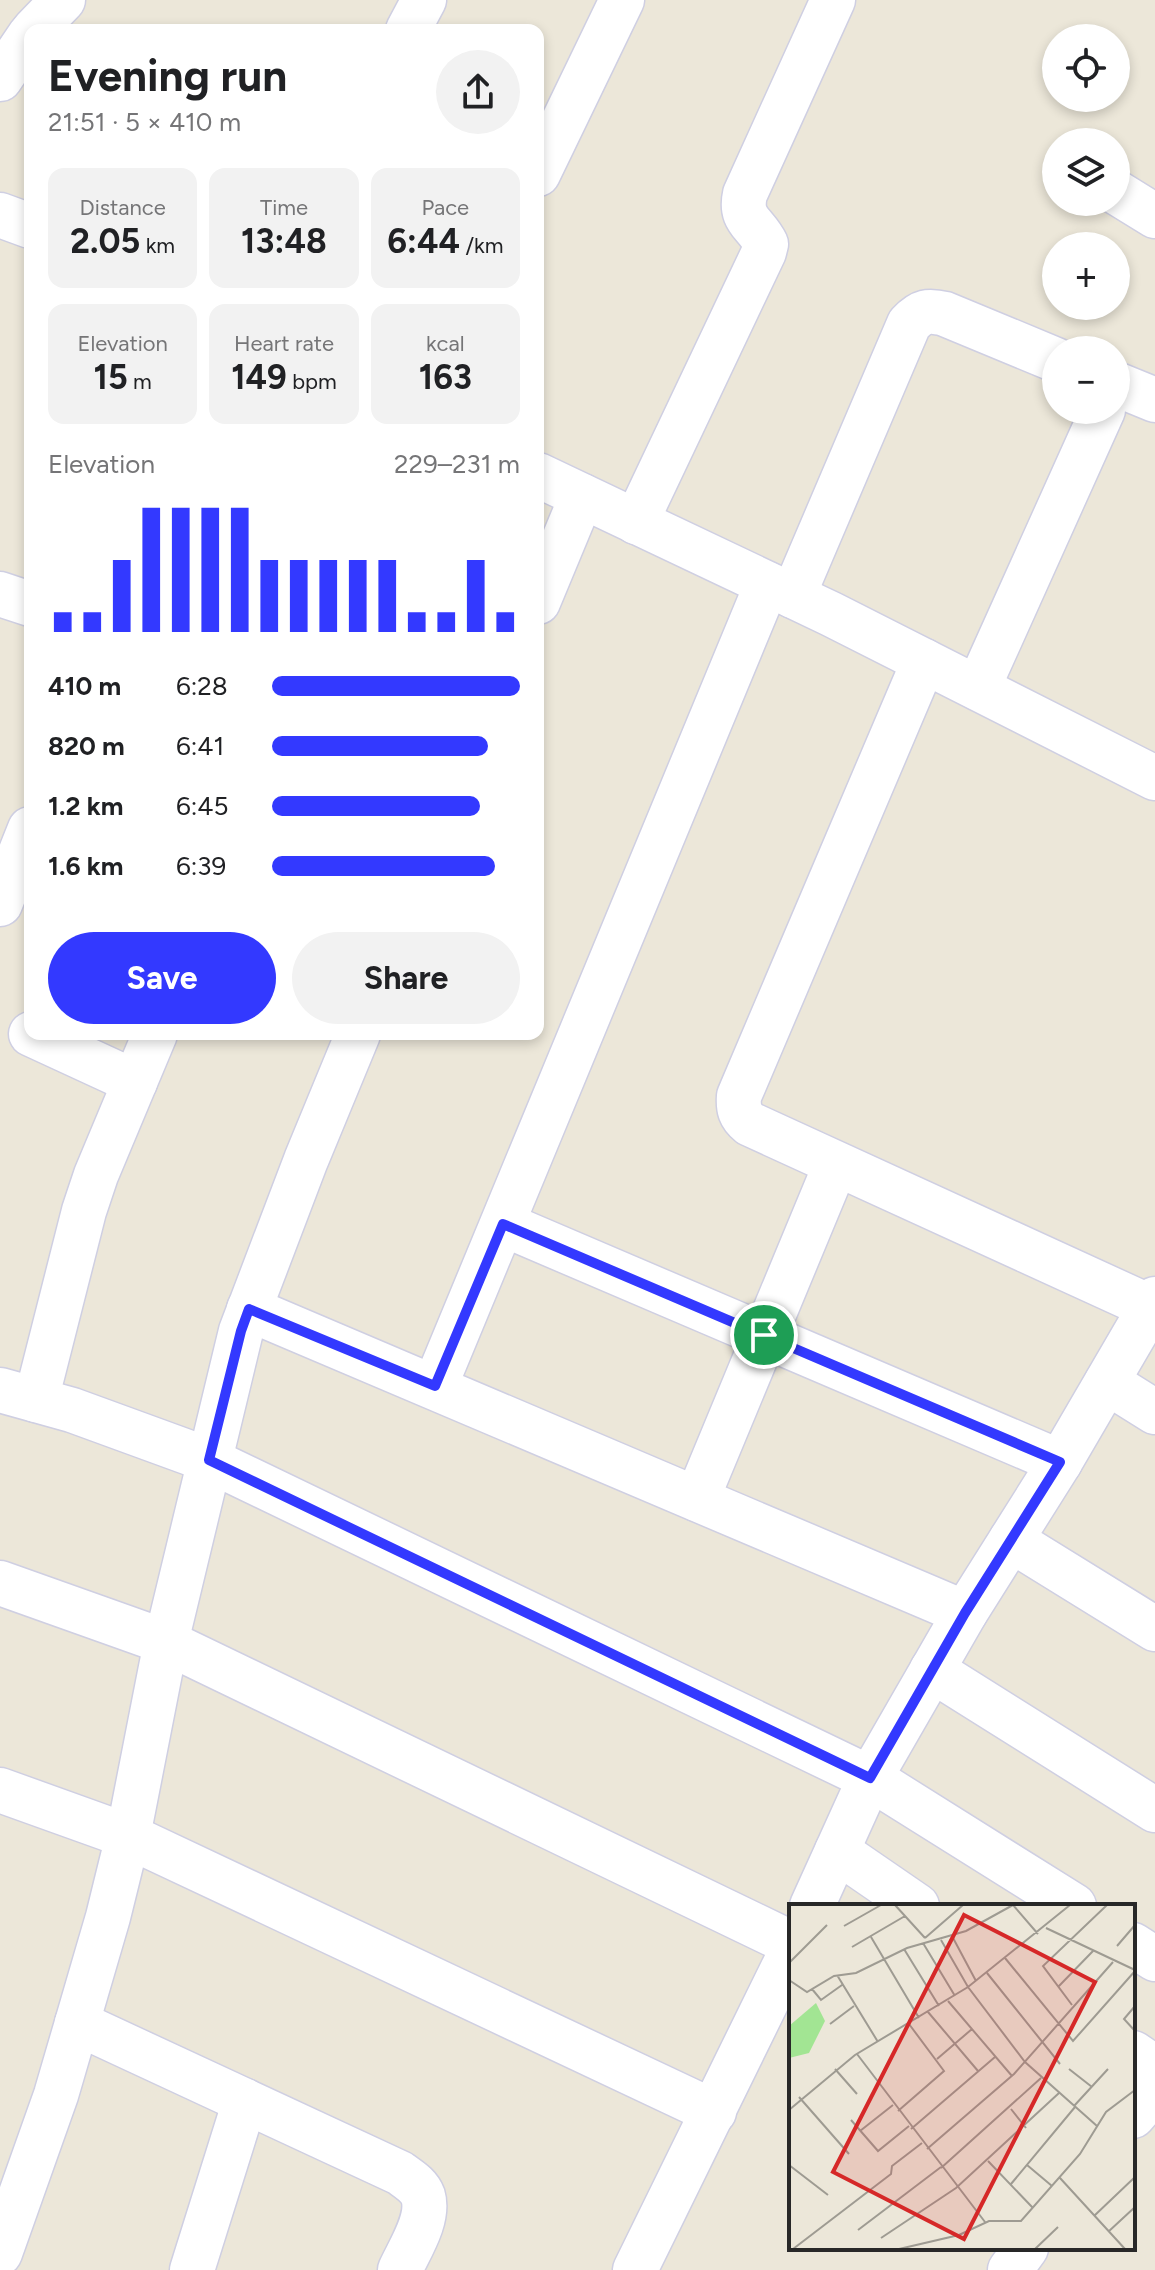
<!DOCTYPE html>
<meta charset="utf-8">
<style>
body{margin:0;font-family:Figtree,sans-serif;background:#f2f2f2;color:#202124;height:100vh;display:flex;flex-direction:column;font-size:30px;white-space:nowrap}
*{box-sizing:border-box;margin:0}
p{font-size:26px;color:#757577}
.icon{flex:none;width:44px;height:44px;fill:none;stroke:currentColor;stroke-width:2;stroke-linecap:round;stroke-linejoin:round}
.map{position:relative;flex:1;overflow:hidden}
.panel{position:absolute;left:24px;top:24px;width:520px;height:1016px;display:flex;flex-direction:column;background:#fff;border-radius:16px;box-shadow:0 4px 12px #0003}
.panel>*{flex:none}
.buttons{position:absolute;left:1042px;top:24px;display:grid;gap:16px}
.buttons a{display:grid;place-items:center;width:88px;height:88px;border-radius:50%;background:#fff;box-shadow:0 4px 12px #0003;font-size:40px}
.pin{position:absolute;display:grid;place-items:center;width:68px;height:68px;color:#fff;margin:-34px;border:4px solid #fff;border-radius:50%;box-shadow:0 2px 8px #0007}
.round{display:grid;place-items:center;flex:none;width:84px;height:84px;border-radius:42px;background:#f2f2f2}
.headline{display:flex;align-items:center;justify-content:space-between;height:136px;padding:0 24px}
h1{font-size:44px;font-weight:700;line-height:60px}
.metrics{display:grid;grid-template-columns:repeat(3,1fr);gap:12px;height:136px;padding:8px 24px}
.metrics div{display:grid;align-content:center;border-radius:16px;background:#f2f2f2;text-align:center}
.metrics b{font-size:34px;font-weight:700}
.metrics small{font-size:22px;font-weight:400}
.metrics p{font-size:22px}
.chart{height:224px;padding:16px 24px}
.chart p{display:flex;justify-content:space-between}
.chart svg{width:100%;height:144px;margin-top:8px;stroke:#3339ff;stroke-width:6}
.button{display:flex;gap:16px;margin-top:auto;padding:16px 24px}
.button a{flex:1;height:92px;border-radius:48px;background:#3339ff;color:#fff;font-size:32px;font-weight:700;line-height:92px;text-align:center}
.button a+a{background:#f2f2f2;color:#202124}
ul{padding:0 24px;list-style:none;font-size:26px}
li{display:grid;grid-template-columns:128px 96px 1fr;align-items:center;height:60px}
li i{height:20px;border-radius:10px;background:#3339ff}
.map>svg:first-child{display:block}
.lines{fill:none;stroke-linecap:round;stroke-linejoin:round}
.minor-casing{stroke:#cfcfe2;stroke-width:47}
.minor{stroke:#fff;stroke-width:44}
.route-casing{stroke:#fff;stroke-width:16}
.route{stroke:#3339ff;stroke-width:10}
.inset-road{fill:none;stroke:#9e9b92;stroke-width:2}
.view{fill:#d62828;fill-opacity:0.15;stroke:#d62828;stroke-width:4}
.inset-edge{fill:none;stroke:#282828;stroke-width:4}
</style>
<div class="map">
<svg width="1155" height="2270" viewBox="0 0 1155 2270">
<rect width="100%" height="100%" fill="#ece7d9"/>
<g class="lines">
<defs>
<g id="minor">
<path d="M34 30 63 0"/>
<path d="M408 30 424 0"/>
<path d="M0 79 30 35"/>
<path d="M538 174 622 0"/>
<path d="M1116 192 1155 216"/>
<path d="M0 215 30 226"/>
<path d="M1116 384 1155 400"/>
<path d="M538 475 831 614 1155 778"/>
<path d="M636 522 764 252 766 244C756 223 739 221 745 194L833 0"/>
<path d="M0 594 30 604"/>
<path d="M793 596 909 324C921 311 928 310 945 314L1056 360"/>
<path d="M538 602 582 496"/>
<path d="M924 661 739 1096C738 1109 740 1116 750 1124L1150 1307"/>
<path d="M978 688 1103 410"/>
<path d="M0 904 30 829"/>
<path d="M31 1034 135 1082"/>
<path d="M503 1224 1060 1462"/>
<path d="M249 1309 965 1613"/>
<path d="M1107 1382 1155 1412"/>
<path d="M435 1386 767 584"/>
<path d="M0 1390 72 1410 209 1460 870 1778 1074 1906"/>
<path d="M36 1400 84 1211 96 1175 155 1034"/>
<path d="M697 1499 836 1164"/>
<path d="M1011 1540 1155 1629"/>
<path d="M0 1583 166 1642 791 1943"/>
<path d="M932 1670 1155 1810"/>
<path d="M0 1790 128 1836 714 2112"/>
<path d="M837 1851 917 1906"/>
<path d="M812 1906 870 1778 965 1613 1060 1462 1155 1299"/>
<path d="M1133 1945 1155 1959"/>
<path d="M77 2023 400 2173C408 2179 419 2185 423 2196 430 2219 409 2250 400 2270"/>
<path d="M1133 2053 1155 2068"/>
<path d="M1133 2116 1155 2091"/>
<path d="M0 2253 56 2095 108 1917 128 1836 166 1642 241 1331 306 1160 358 1034"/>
<path d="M192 2270 245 2101"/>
<path d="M635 2270 791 1952"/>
<path d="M1010 2270 1026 2248"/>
</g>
</defs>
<use href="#minor" class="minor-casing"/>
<use href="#minor" class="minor"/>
</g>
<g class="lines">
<defs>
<path id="route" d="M503 1224 1060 1462 965 1613 870 1778 209 1460 241 1331 249 1309 435 1386Z"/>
</defs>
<use href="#route" class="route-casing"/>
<use href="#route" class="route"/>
</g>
<g transform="translate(789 1904)">
<rect width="346" height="346" fill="#ece7d9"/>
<path d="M27 99 36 117 20 149 0 154V122Z" fill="#a2e593"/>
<path class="inset-road" d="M106 1 136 34M224 1 249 30M55 22 92 1M257 24 346 66M163 32 187 77M82 33 130 114M136 34 174 1M152 36 179 83 236 158 308 222M134 39 166 92M328 42 346 21M63 43 116 12M115 45 150 102M216 54 284 137 346 67M0 59 38 21M198 69 271 160M48 71 89 138M0 76 18 88 45 72 67 69 118 44 177 27 224 1M269 83 304 47M23 85 32 96 53 81M159 97 223 172M283 101 254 62 318 1M346 102 335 115 346 127M139 108 189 167M41 120 65 102M68 150 196 318M148 155 183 125M46 165 68 190M280 165 303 183M10 193 60 250M285 202 319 165M222 205 237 224M0 206 66 151 179 83 281 1M109 207 155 167 120 120M62 216 89 247 120 222M122 225 206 153M71 227 104 201M138 245 225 170 324 58M199 257 244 304M0 261 39 291M238 261 263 282M152 264 252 174M271 274 336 345M222 280 286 203M305 312 346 273M69 326 152 263M319 328 346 303M92 334 167 284 270 189M4 345 102 270 103 262 133 239M110 345 170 331 200 317H232L291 250 317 208 346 186M246 345 269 323"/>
<path class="view" d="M175 11 306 78 175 335 44 268Z"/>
<rect width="346" height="346" class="inset-edge"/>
</g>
</svg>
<div class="buttons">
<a><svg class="icon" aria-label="locate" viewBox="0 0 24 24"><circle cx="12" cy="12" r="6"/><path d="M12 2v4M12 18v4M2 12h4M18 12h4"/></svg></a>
<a><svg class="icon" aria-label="layers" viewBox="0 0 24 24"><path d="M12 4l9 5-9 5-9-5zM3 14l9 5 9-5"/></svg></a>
<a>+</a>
<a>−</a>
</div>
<div class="pin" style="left:764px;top:1335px;background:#1e9e55"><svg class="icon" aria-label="arrive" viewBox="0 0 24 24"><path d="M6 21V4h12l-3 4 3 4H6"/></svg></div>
<section class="panel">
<div class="headline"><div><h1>Evening run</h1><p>21:51 · 5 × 410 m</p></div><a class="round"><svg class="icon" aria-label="share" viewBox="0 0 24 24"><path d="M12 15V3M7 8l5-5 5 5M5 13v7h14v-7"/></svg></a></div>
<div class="metrics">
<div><p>Distance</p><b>2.05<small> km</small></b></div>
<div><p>Time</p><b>13:48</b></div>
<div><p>Pace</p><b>6:44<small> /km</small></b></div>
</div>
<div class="metrics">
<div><p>Elevation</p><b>15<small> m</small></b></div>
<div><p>Heart rate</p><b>149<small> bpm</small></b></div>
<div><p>kcal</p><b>163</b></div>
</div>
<div class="chart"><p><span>Elevation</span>229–231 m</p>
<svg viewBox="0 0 160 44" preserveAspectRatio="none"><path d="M5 44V38M15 44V38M25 44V22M35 44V6M45 44V6M55 44V6M65 44V6M75 44V22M85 44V22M95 44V22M105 44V22M115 44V22M125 44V38M135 44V38M145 44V22M155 44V38"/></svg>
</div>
<ul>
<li><b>410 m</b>6:28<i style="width:100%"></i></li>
<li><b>820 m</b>6:41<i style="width:87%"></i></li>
<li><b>1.2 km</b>6:45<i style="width:84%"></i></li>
<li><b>1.6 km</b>6:39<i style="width:90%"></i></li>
</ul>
<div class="button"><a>Save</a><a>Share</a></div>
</section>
</div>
